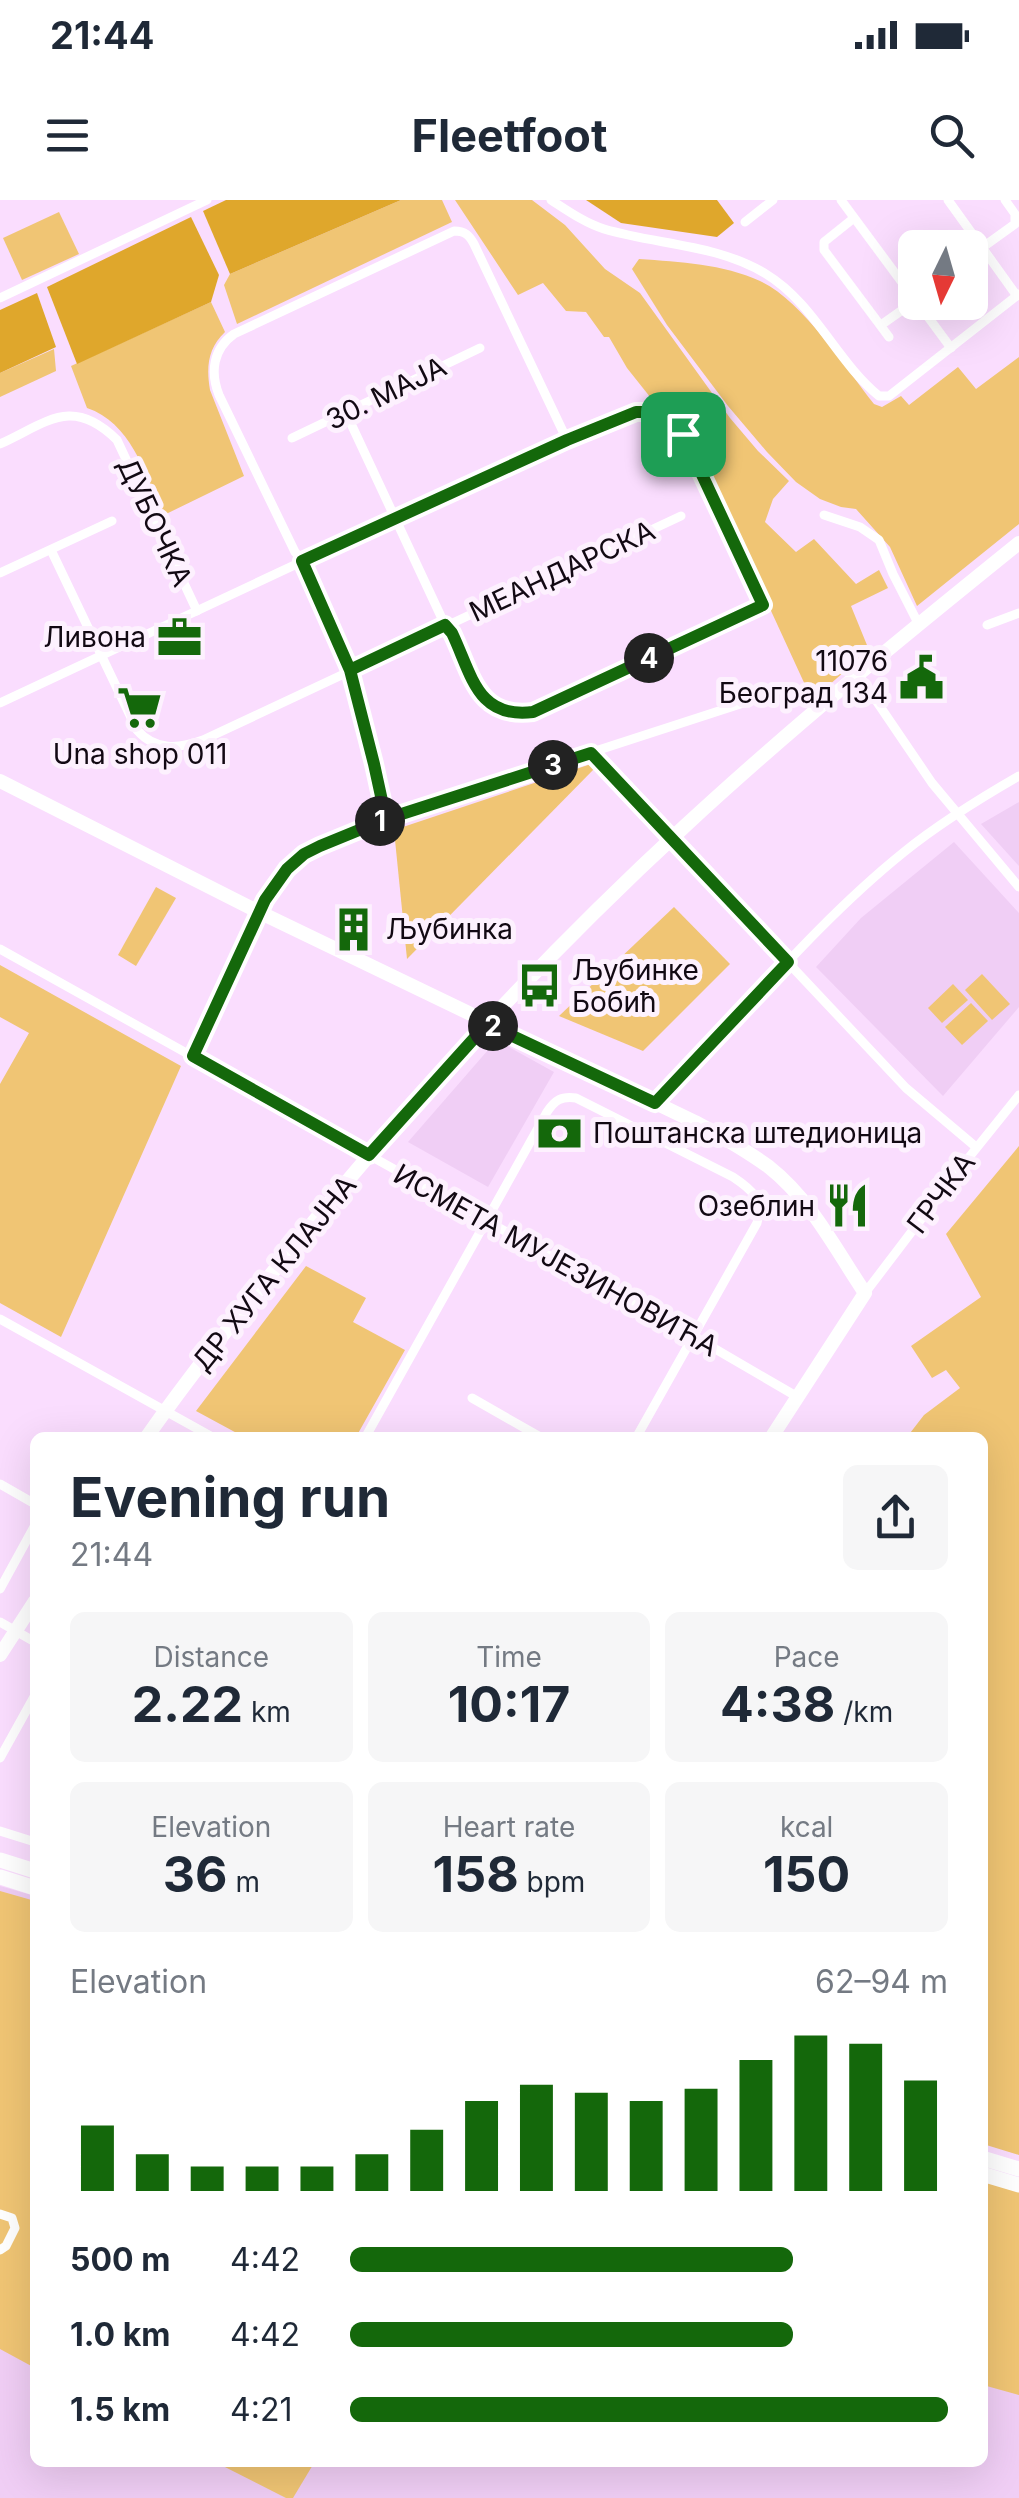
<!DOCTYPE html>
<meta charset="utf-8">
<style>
body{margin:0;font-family:Inter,sans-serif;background:#f6f6f7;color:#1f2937;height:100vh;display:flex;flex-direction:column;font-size:38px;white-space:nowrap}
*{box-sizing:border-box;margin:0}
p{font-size:32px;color:#747a83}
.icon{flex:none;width:55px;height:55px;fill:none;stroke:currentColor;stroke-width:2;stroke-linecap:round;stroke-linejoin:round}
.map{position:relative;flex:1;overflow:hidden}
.sheet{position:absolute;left:30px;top:1232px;width:958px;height:1035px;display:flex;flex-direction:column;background:#fff;border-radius:15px;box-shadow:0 10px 40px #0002}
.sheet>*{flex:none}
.needle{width:65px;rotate:185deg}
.fabs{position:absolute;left:898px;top:30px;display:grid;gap:20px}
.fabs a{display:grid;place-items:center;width:90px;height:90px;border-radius:15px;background:#fff;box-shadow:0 10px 40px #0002;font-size:50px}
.pin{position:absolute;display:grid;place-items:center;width:85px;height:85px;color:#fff;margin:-42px;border-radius:20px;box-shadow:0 5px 15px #0006}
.km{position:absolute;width:50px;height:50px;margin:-25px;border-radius:50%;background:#222;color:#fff;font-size:28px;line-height:50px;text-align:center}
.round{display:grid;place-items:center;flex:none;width:105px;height:105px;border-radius:15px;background:#f6f6f7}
.overview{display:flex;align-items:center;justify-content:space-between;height:170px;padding:0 40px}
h1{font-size:55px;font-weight:700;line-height:75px}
.stats{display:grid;grid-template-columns:repeat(3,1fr);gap:15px;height:170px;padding:10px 40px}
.stats div{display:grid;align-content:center;border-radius:15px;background:#f6f6f7;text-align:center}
.stats b{font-size:50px;font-weight:700}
.stats small{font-size:28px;font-weight:400}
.stats p{font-size:28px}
.chart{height:280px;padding:20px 40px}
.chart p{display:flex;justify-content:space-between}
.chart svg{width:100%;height:180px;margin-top:10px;stroke:#14680b;stroke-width:6}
ul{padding:0 40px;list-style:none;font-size:32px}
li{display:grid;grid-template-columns:160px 120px 1fr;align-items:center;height:75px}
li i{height:25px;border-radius:12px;background:#14680b}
.status{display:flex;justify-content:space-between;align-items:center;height:70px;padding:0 50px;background:#fff;direction:ltr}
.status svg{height:28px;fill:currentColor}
header{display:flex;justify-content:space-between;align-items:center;height:130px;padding:0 40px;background:#fff;font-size:45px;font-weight:700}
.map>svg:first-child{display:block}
.built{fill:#f0cef5}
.green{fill:#f0c574}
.forest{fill:#dfa72c}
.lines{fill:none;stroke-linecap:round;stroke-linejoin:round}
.minor{stroke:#fff;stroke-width:9}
.secondary{stroke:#fff;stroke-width:14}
.primary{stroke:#fff;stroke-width:15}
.route-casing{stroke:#fff;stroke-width:20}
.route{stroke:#14680b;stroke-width:12}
.labels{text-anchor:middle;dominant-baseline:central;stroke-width:10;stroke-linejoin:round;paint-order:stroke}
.street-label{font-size:28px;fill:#120913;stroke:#fdf1fe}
.poi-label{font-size:28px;fill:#120913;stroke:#fdf1fe;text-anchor:end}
</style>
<div class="status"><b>21:44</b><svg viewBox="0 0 49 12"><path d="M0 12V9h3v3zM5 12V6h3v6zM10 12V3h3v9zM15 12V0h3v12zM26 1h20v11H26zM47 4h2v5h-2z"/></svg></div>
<header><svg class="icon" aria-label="menu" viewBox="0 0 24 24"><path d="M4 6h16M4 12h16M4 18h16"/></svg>Fleetfoot<svg class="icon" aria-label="search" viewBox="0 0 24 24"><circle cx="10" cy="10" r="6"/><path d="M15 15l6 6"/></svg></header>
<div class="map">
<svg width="1019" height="2298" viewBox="0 0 1019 2298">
<rect width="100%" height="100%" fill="#faddfe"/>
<g class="built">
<path d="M1019 602V666L981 624Z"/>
<path d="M954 642 1019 713V807L943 896 816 767 861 718Z"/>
<path d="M495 842H500L554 872 488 987 408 942Z"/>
<path d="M0 1686 35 1696V2262H982L983 1989 1019 2000V2298H0Z"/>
</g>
<g class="green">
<path d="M401 0H442L452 22 237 124 224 85 230 74Z"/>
<path d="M455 0H532L565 25 605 69 640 93 730 218 758 251 789 281 773 299 765 322 796 352 814 339 856 384 879 370 888 388 851 406 869 450 812 500 691 237 712 222 695 205 678 192 658 207 627 168 609 137H604L586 112 566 111 543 83 518 95Z"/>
<path d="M59 12 79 54 22 80 3 38Z"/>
<path d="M639 59C680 62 723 64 760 81 802 100 845 167 874 204L882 207 901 196 909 205 958 167 976 189 1019 157V324L917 406 890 347 856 309 841 307 820 299 796 282 767 252 728 206 667 125 632 69Z"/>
<path d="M211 102 225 132C208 148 206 167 210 190L244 276 164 315C145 275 132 223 87 208L71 166Z"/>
<path d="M54 149 56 171 0 197V173Z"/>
<path d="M591 564 595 568 407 759 394 630Z"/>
<path d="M156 687 176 698 136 766 118 755Z"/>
<path d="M674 707 730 764 643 851 559 816Z"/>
<path d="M0 765 181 866 61 1137 0 1103V884L29 833 0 817Z"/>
<path d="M982 774 1010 804 992 820 965 790Z"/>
<path d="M953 784 968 800 942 823 928 808Z"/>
<path d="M971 803 988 821 962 845 945 827Z"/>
<path d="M1019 946V1955L983 1944 982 1238 907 1237 924 1215 960 1188 946 1170 932 1178 911 1146 981 1097 946 1034Z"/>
<path d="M306 1066 366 1098 353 1122 405 1150 356 1237H244L196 1211Z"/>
<path d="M0 1691 35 1701V2168L0 2149Z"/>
<path d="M982 1980 1019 1991V2195L983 2185Z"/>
<path d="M217 2263 314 2262V2263L293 2298H286Z"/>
</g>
<g class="forest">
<path d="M226 0H401L230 74 203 11Z"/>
<path d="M586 0H717L734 23 717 37 621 23Z"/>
<path d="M191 17 219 75 211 102 77 164 47 87Z"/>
<path d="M37 93 56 147 0 173V110Z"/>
</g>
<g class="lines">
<g class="minor">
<path d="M551 0C568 11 585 23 604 29 658 45 717 44 766 74 814 103 837 162 879 196H889L1019 94"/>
<path d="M841 0 915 100"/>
<path d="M948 0 1017 96"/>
<path d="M854 18 824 42V50L889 137"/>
<path d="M745 22 773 0"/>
<path d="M983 47 1015 24V14L1005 0"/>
<path d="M0 98 207 0"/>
<path d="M917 102 951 148"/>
<path d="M881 125 915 101"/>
<path d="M292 238 480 148"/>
<path d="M0 244C48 222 72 196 117 240L197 411"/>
<path d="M824 315 860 327 879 340 893 374 919 425"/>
<path d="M51 350 137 530C155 551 179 549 203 540L681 316"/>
<path d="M0 373 112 321"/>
<path d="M987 425 1019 413"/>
<path d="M858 474 932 583 1019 687"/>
<path d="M0 503 395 318 567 240 641 211C658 210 669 217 680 230L763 405 533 512C520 514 504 515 492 507 475 495 461 453 452 433L445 425 346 213"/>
<path d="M591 553 906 888 976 947"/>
<path d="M386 619 350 470 303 361 295 352 219 195C210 172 213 149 234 134L454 31C465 31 469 35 474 44L567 240"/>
<path d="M0 749 693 1136 796 1196"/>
<path d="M193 856 265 700 287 669 304 654 320 645 386 619 765 496"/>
<path d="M655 903C738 820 812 726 904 652 940 623 979 599 1019 576"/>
<path d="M865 1093 954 976 1019 895"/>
<path d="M0 1119 214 1238"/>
<path d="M472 1198 542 1238"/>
<path d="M365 1238 547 912C555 900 561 896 576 898L733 977C751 989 764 999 757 1023L636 1238"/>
<path d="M0 1284 35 1304"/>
<path d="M0 1389 35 1325"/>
<path d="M0 1422 35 1442"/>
<path d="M0 1558 35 1495"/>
<path d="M0 1631 35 1642"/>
<path d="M0 2014 12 2018 15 2028 6 2046 0 2050"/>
</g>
<g class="secondary">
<path d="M0 581 259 712 695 922C721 936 746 950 769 967 811 1000 836 1050 865 1093L771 1238"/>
<path d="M146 1238C191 1174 240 1113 289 1052 410 901 542 758 685 626 792 527 905 435 1019 343"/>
<path d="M0 1455 35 1401"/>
</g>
<g class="primary">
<path d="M0 1660 35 1671"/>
<path d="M0 1677 35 1688"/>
<path d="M982 1958 1019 1969"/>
<path d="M982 1974 1019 1985"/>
</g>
</g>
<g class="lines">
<defs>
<path id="route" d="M683 234 673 222 656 212H636L567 240 302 361 350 470 374 564 386 619 320 646 304 654 287 669 265 700 193 856 369 955 487 824 655 903 788 762 591 553 386 619 374 564 350 470 445 425 452 433C472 475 477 519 533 512L763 405 683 234"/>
</defs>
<use href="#route" class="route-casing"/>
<use href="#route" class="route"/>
</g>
<defs>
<symbol id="office-bare" viewBox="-9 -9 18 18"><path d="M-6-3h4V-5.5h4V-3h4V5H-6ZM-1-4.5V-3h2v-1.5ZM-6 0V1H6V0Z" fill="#14680b" stroke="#fdf1fe" stroke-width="2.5" paint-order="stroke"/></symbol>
<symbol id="civic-bare" viewBox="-9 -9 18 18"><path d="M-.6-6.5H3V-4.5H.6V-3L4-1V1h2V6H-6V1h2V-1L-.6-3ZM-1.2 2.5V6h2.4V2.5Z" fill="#14680b" stroke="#fdf1fe" stroke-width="2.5" paint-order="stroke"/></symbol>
<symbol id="supermarket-bare" viewBox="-9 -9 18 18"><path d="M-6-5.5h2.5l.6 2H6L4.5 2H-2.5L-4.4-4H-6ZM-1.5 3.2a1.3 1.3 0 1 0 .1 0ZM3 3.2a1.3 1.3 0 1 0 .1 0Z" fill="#14680b" stroke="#fdf1fe" stroke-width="2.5" paint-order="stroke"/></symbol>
<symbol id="building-bare" viewBox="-9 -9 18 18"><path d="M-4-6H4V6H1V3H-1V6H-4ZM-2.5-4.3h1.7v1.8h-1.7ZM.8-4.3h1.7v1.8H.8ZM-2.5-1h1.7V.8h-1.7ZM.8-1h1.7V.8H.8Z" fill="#14680b" stroke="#fdf1fe" stroke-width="2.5" paint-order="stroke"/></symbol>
<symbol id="bus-bare" viewBox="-9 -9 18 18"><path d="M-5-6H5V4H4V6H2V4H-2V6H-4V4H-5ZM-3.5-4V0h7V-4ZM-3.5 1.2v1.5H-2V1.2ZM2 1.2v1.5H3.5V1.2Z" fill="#14680b" stroke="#fdf1fe" stroke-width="2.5" paint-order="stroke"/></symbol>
<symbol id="bank-bare" viewBox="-9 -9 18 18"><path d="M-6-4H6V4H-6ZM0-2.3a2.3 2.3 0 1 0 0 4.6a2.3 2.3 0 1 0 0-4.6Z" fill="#14680b" stroke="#fdf1fe" stroke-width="2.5" paint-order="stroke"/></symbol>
<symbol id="restaurant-bare" viewBox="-9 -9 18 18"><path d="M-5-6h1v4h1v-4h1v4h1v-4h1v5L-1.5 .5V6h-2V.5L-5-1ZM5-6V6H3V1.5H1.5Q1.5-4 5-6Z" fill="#14680b" stroke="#fdf1fe" stroke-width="2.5" paint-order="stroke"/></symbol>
</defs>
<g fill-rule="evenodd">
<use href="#office-bare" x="148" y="406" width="63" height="63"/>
<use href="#civic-bare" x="890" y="446" width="63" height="63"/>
<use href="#supermarket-bare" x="108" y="476" width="63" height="63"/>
<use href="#building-bare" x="322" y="698" width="63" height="63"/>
<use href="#bus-bare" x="508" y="754" width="63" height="63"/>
<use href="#bank-bare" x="528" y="902" width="63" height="63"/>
<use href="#restaurant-bare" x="816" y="974" width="63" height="63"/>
</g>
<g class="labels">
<g class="street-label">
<text transform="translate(386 193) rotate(-26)">30. МАЈА</text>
<text transform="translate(155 322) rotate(65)">ДУБОЧКА</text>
<text transform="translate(562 371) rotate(-25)">МЕАНДАРСКА</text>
<text transform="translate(941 993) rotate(-53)">ГРЧКА</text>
<text transform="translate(556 1060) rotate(29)">ИСМЕТА МУЈЕЗИНОВИЋА</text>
<text transform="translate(274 1073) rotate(-51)">ДР ХУГА КЛАЈНА</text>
</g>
<g class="poi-label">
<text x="146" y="437">Ливона</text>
<text x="888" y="461">11076<tspan x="888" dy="32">Београд 134</tspan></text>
<text x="140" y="554" text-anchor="middle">Una shop 011</text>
<text x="386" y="729" text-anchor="start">Љубинка</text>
<text x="572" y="770" text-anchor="start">Љубинке<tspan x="572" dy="32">Бобић</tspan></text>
<text x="593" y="933" text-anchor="start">Поштанска штедионица</text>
<text x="815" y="1006">Озеблин</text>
</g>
</g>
</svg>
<div class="fabs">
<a><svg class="needle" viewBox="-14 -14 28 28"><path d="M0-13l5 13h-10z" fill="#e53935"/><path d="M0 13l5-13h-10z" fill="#747a83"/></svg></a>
</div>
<div class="pin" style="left:683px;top:234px;background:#1e9e55"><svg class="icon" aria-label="arrive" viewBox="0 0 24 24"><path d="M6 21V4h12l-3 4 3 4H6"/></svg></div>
<b class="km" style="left:380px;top:621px">1</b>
<b class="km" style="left:493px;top:826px">2</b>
<b class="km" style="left:553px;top:565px">3</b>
<b class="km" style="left:649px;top:458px">4</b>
<section class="sheet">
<div class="overview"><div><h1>Evening run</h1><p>21:44</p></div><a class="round"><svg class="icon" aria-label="share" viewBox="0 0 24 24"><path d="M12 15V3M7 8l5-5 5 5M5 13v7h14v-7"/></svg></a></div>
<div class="stats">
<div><p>Distance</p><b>2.22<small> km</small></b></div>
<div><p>Time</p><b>10:17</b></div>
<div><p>Pace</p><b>4:38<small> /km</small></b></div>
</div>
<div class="stats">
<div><p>Elevation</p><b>36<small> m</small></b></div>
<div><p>Heart rate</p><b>158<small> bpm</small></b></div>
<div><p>kcal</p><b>150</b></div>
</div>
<div class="chart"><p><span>Elevation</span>62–94 m</p>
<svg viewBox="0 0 160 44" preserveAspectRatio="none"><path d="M5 44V28M15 44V35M25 44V38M35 44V38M45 44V38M55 44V35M65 44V29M75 44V22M85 44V18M95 44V20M105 44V22M115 44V19M125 44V12M135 44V6M145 44V8M155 44V17"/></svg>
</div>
<ul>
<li><b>500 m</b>4:42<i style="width:74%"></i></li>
<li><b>1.0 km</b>4:42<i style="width:74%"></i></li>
<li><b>1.5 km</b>4:21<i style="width:100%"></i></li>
</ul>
</section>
</div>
